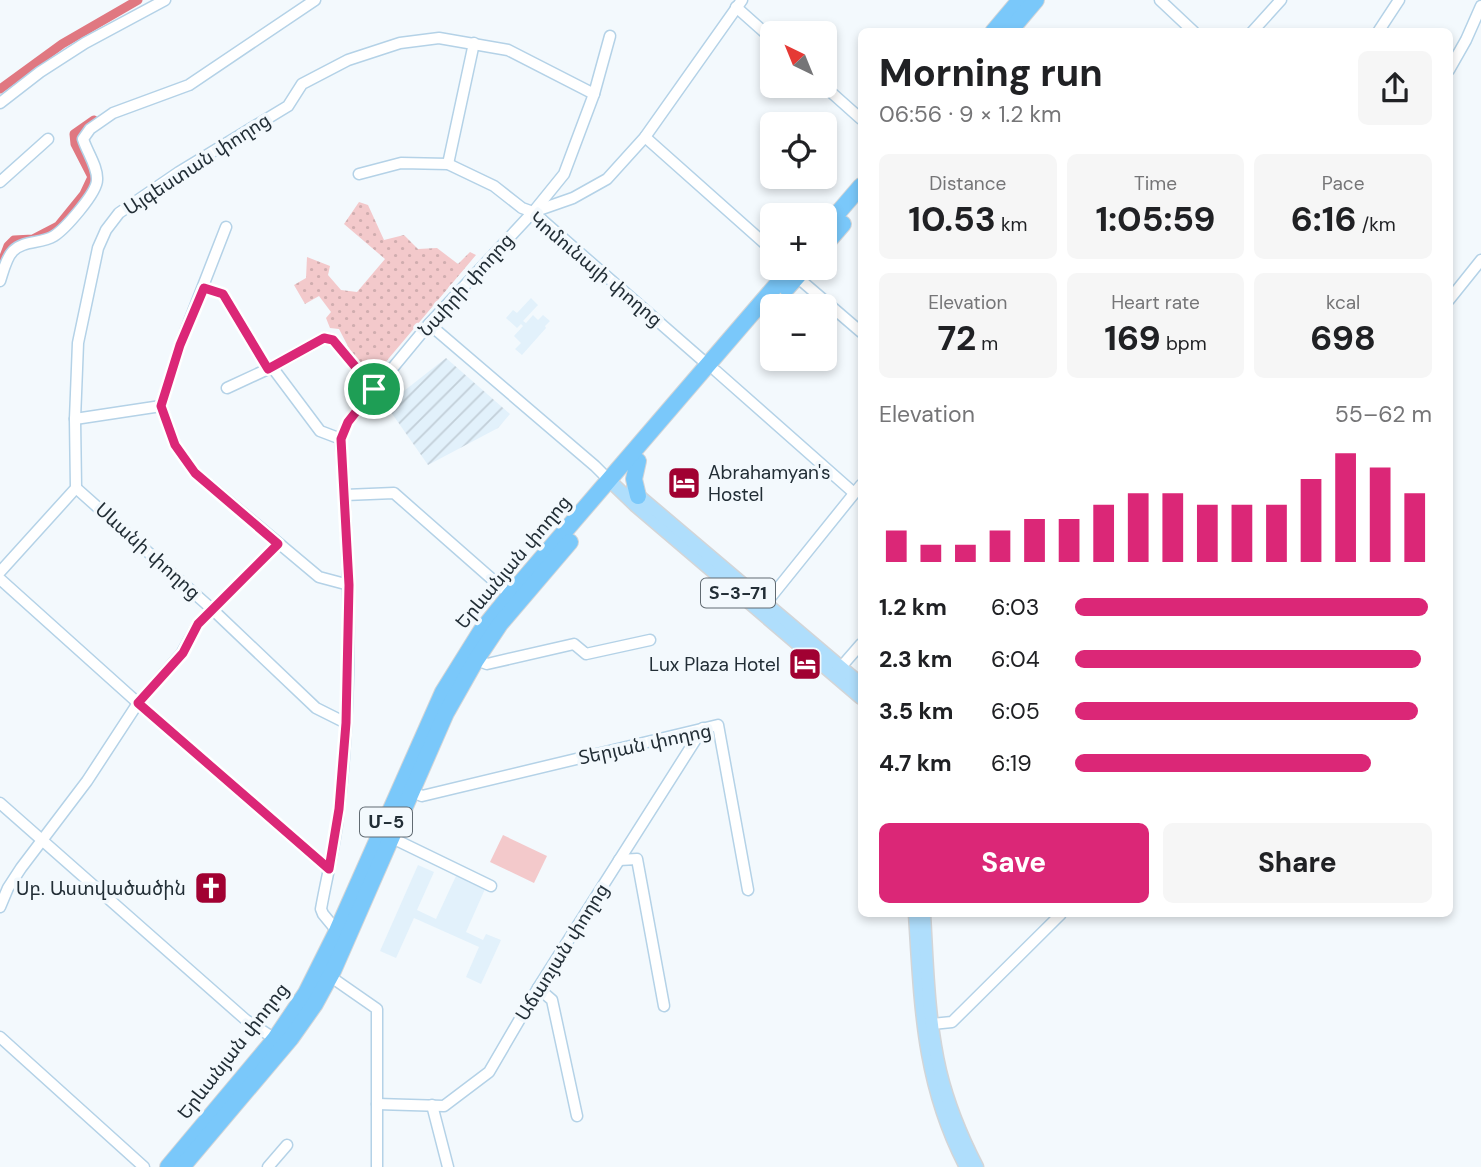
<!DOCTYPE html>
<meta charset="utf-8">
<style>
body{margin:0;font-family:"DM Sans","Noto Sans Armenian",sans-serif;background:#f6f6f6;color:#202124;height:100vh;display:flex;flex-direction:column;font-size:26px;white-space:nowrap}
*{box-sizing:border-box;margin:0}
p{font-size:23px;color:#757577}
.icon{flex:none;width:38px;height:38px;fill:none;stroke:currentColor;stroke-width:2;stroke-linecap:round;stroke-linejoin:round}
.map{position:relative;flex:1;overflow:hidden}
.details{position:absolute;left:858px;top:28px;width:595px;height:889px;display:flex;flex-direction:column;background:#fff;border-radius:10px;box-shadow:0 4px 10px #0003}
.details>*{flex:none}
.needle{width:46px;rotate:317deg}
.tools{position:absolute;left:760px;top:21px;display:grid;gap:14px}
.tools a{display:grid;place-items:center;width:77px;height:77px;border-radius:10px;background:#fff;box-shadow:0 4px 10px #0003;font-size:35px}
.pin{position:absolute;display:grid;place-items:center;width:60px;height:60px;color:#fff;margin:-30px;border:4px solid #fff;border-radius:50%;box-shadow:0 2px 7px #0007}
.round{display:grid;place-items:center;flex:none;width:74px;height:74px;border-radius:10px;background:#f6f6f6}
.overview{display:flex;align-items:center;justify-content:space-between;height:119px;padding:0 21px}
h1{font-size:38px;font-weight:700;line-height:52px}
.figures{display:grid;grid-template-columns:repeat(3,1fr);gap:10px;height:119px;padding:7px 21px}
.figures div{display:grid;align-content:center;border-radius:10px;background:#f6f6f6;text-align:center}
.figures b{font-size:35px;font-weight:700}
.figures small{font-size:19px;font-weight:400}
.figures p{font-size:19px}
.chart{height:196px;padding:14px 21px}
.chart p{display:flex;justify-content:space-between}
.chart svg{width:100%;height:126px;margin-top:7px;stroke:#db2777;stroke-width:6}
.action{display:flex;gap:14px;margin-top:auto;padding:14px 21px}
.action a{flex:1;height:80px;border-radius:10px;background:#db2777;color:#fff;font-size:28px;font-weight:700;line-height:80px;text-align:center}
.action a+a{background:#f6f6f6;color:#202124}
ul{padding:0 21px;list-style:none;font-size:23px}
li{display:grid;grid-template-columns:112px 84px 1fr;align-items:center;height:52px}
li i{height:18px;border-radius:9px;background:#db2777}
.map>svg:first-child{display:block}
.built{fill:#e2f1fb}
.industrial{fill:url(#industrial-furrows)}
.green{fill:#f3c9cb}
.park{fill:url(#park-dots)}
.lines{fill:none;stroke-linecap:round;stroke-linejoin:round}
.canal{stroke:#e07881;stroke-width:9}
.minor-casing{stroke:#b4d2e7;stroke-width:13}
.major-casing{stroke:#d3d5d7;stroke-width:15}
.highway-casing{stroke:#d3d5d7;stroke-width:18}
.minor{stroke:#fff;stroke-width:10}
.major{stroke:#afdefc;stroke-width:12}
.highway{stroke:#7ac8fa;stroke-width:16}
.route-casing{stroke:#fff;stroke-width:14}
.route{stroke:#db2777;stroke-width:9}
.labels{text-anchor:middle;dominant-baseline:central;stroke-width:7;stroke-linejoin:round;paint-order:stroke}
.shield{fill:#f3f9fd;stroke:#616b72;stroke-width:2}
.shield-label{font-size:18px;font-weight:bold;fill:#222e36}
.street-label{font-size:19px;fill:#222e36;stroke:#f3f9fd}
.poi-label{font-size:19px;fill:#222e36;stroke:#f3f9fd;text-anchor:end}
</style>
<div class="map">
<svg width="1481" height="1167" viewBox="0 0 1481 1167">
<defs>
<pattern id="industrial-furrows" width="10" height="10" patternUnits="userSpaceOnUse" patternTransform="scale(1.75)"><rect width="10" height="10" fill="#e2f1fb"/><path d="M-1 1l2-2M0 10L10 0M9 11l2-2" fill="none" stroke="#c2cfd8"/></pattern>
<pattern id="park-dots" width="8" height="8" patternUnits="userSpaceOnUse" patternTransform="scale(1.75)"><rect width="8" height="8" fill="#f3c9cb"/><path d="M2 2h.1M6 6h.1" fill="none" stroke="#d0adaf" stroke-width="1.8" stroke-linecap="round"/></pattern>
</defs>
<rect width="100%" height="100%" fill="#f3f9fd"/>
<g class="built">
<path d="M531 298 538 305 523 321 526 323 533 315 538 320 543 315 550 321 545 326 546 328 522 355 515 349 521 343 514 336 523 326 521 324 517 328 506 318 513 310 517 313Z"/>
<path d="M418 865 434 872 417 910 436 919 456 876 485 889 466 932 483 940 486 934 501 940 481 984 466 977 479 947 414 918 396 958 380 951Z"/>
</g>
<path class="industrial" d="M446 358 510 414 498 428 428 465 386 405Z"/>
<path class="green" d="M503 835 547 856 534 883 490 862Z"/>
<path class="park" d="M359 202 368 205 384 240 404 235 418 249 437 248 458 264 470 252 476 255 373 377 354 358 339 329 330 328 326 318 331 312 319 296 305 304 294 285 306 278 307 257 330 266 328 275 341 290 357 292 385 259 344 224Z"/>
<g class="lines">
<g class="canal">
<path d="M0 89 62 44 138 0"/>
<path d="M1 264 8 246 14 240 33 239 58 226 84 194 92 177 75 144 74 134 94 120"/>
</g>
<defs>
<g id="minor">
<path d="M1160 0 1194 32"/>
<path d="M736 7 772 39"/>
<path d="M1252 32 1281 0"/>
<path d="M1378 32 1399 0"/>
<path d="M1449 70 1466 40 1481 6"/>
<path d="M824 86 861 119"/>
<path d="M0 103 40 72 85 43 165 0"/>
<path d="M645 137 772 250"/>
<path d="M448 164 474 43"/>
<path d="M359 174 401 163 448 164 494 186 522 208 533 212 708 365"/>
<path d="M0 182 48 139"/>
<path d="M534 211 564 174 594 94 610 36"/>
<path d="M226 227 180 345 161 406 175 445 195 473 319 577 349 585"/>
<path d="M797 277 861 332"/>
<path d="M0 281C3 272 6 258 13 251 24 240 41 244 54 236 65 229 97 193 97 180 98 167 87 152 83 139L90 129 113 113 189 85 315 0"/>
<path d="M204 288 223 294 268 369 324 338 333 340 374 389"/>
<path d="M1449 300 1481 260"/>
<path d="M429 324 595 466 609 480"/>
<path d="M272 367 320 431 341 439"/>
<path d="M716 371 854 493"/>
<path d="M227 388 268 369"/>
<path d="M75 419 161 406"/>
<path d="M76 488 213 610 316 708 346 723"/>
<path d="M345 495 394 493 510 595"/>
<path d="M0 572 76 488 75 419 78 343 98 248 106 230 119 213 179 172 288 106 302 84 348 60 400 43 439 38 508 50 594 94"/>
<path d="M0 579 138 703 329 869"/>
<path d="M762 608 861 485"/>
<path d="M476 660 487 664 574 644 586 654 650 640"/>
<path d="M841 667 861 644"/>
<path d="M412 792 422 796 718 725 748 890"/>
<path d="M0 803 246 1020 275 1039"/>
<path d="M392 838 491 886"/>
<path d="M619 860 637 859 664 1006"/>
<path d="M0 907 8 888 21 868 87 781 138 703 182 653 198 624 278 544"/>
<path d="M337 931 323 914 321 909C327 875 336 842 339 808 353 688 350 566 341 445V439L348 422 429 324 533 212 573 198 607 179 645 137 742 0"/>
<path d="M331 977 377 1009V1167"/>
<path d="M538 988 552 1000 577 1116"/>
<path d="M932 1024 952 1022 1061 914"/>
<path d="M0 1037 144 1167"/>
<path d="M377 1104 444 1106 489 1072 538 988 703 728"/>
<path d="M432 1105 448 1167"/>
<path d="M268 1167 287 1145"/>
</g>
<g id="major">
<path d="M609 480 636 506 861 698"/>
<path d="M632 490 861 684"/>
<path d="M915 914C921 1005 922 1083 966 1167"/>
<path d="M924 914C927 966 928 1019 940 1071 948 1104 961 1136 977 1167"/>
</g>
<g id="highway">
<path d="M993 32 1020 0"/>
<path d="M1009 32 1036 0"/>
<path d="M824 229 861 186"/>
<path d="M824 246 843 224"/>
<path d="M787 288 805 268"/>
<path d="M638 496 634 479 638 461"/>
<path d="M168 1167 275 1039 306 993 337 931 443 692 481 631 510 595 791 268"/>
<path d="M182 1167 291 1038 315 1004 333 971 446 713 476 660 500 624 570 542"/>
</g>
</defs>
<use href="#minor" class="minor-casing"/>
<use href="#major" class="major-casing"/>
<use href="#highway" class="highway-casing"/>
<use href="#minor" class="minor"/>
<use href="#major" class="major"/>
<use href="#highway" class="highway"/>
</g>
<g class="lines">
<defs>
<path id="route" d="M204 288 223 294 268 369 324 338 333 340 374 389 348 422 341 439 349 585 346 723 339 809 329 869 138 703 183 653 198 624 278 544 195 473 175 445 161 406 180 345Z"/>
</defs>
<use href="#route" class="route-casing"/>
<use href="#route" class="route"/>
</g>
<defs>
<symbol id="hotel-square" viewBox="-11 -11 22 22"><rect x="-9" y="-9" width="18" height="18" rx="4" fill="#a10132" stroke="#f3f9fd"/><path d="M-6-4.5h1.5V1H6V5H4.5V3h-9V5H-6ZM-4 0a1.8 1.8 0 1 1 3.6 0ZM.5 0V-2.5h3Q6-2.5 6 0Z" fill="#fff"/></symbol>
<symbol id="church-square" viewBox="-11 -11 22 22"><rect x="-9" y="-9" width="18" height="18" rx="4" fill="#a10132" stroke="#f3f9fd"/><path d="M-1.2-6h2.4v3.5h3.3v2.4h-3.3V6h-2.4V-.1h-3.3v-2.4h3.3Z" fill="#fff"/></symbol>
</defs>
<g fill-rule="evenodd">
<use href="#hotel-square" x="665" y="464" width="38" height="38"/>
<use href="#hotel-square" x="786" y="645" width="38" height="38"/>
<use href="#church-square" x="192" y="869" width="38" height="38"/>
</g>
<g class="labels">
<g class="shield">
<rect x="701" y="578.5" width="74" height="29" rx="5"/>
<rect x="360" y="807.5" width="52" height="29" rx="5"/>
</g>
<g class="shield-label">
<text x="738" y="593">Տ-3-71</text>
<text x="386" y="822">Մ-5</text>
</g>
<g class="street-label">
<text transform="translate(197 164) rotate(-33)">Այգեստան փողոց</text>
<text transform="translate(596 269) rotate(40)">Կոմունայի փողոց</text>
<text transform="translate(466 285) rotate(-48)">Նաիրի փողոց</text>
<text transform="translate(148 551) rotate(42)">Սևանի փողոց</text>
<text transform="translate(513 562) rotate(-50)">Երևանյան փողոց</text>
<text transform="translate(645 744) rotate(-12)">Տերյան փողոց</text>
<text transform="translate(562 952) rotate(-58)">Աճառյան փողոց</text>
<text transform="translate(233 1051) rotate(-52)">Երևանյան փողոց</text>
</g>
<g class="poi-label">
<text x="708" y="472" text-anchor="start">Abrahamyan's<tspan x="708" dy="22">Hostel</tspan></text>
<text x="780" y="664">Lux Plaza Hotel</text>
<text x="186" y="888">Սբ. Աստվածածին</text>
</g>
</g>
</svg>
<div class="tools">
<a><svg class="needle" viewBox="-14 -14 28 28"><path d="M0-13l5 13h-10z" fill="#e53935"/><path d="M0 13l5-13h-10z" fill="#757577"/></svg></a>
<a><svg class="icon" aria-label="locate" viewBox="0 0 24 24"><circle cx="12" cy="12" r="6"/><path d="M12 2v4M12 18v4M2 12h4M18 12h4"/></svg></a>
<a>+</a>
<a>−</a>
</div>
<div class="pin" style="left:374px;top:389px;background:#1e9e55"><svg class="icon" aria-label="arrive" viewBox="0 0 24 24"><path d="M6 21V4h12l-3 4 3 4H6"/></svg></div>
<section class="details">
<div class="overview"><div><h1>Morning run</h1><p>06:56 · 9 × 1.2 km</p></div><a class="round"><svg class="icon" aria-label="share" viewBox="0 0 24 24"><path d="M12 15V3M7 8l5-5 5 5M5 13v7h14v-7"/></svg></a></div>
<div class="figures">
<div><p>Distance</p><b>10.53<small> km</small></b></div>
<div><p>Time</p><b>1:05:59</b></div>
<div><p>Pace</p><b>6:16<small> /km</small></b></div>
</div>
<div class="figures">
<div><p>Elevation</p><b>72<small> m</small></b></div>
<div><p>Heart rate</p><b>169<small> bpm</small></b></div>
<div><p>kcal</p><b>698</b></div>
</div>
<div class="chart"><p><span>Elevation</span>55–62 m</p>
<svg viewBox="0 0 160 44" preserveAspectRatio="none"><path d="M5 44V33M15 44V38M25 44V38M35 44V33M45 44V29M55 44V29M65 44V24M75 44V20M85 44V20M95 44V24M105 44V24M115 44V24M125 44V15M135 44V6M145 44V11M155 44V20"/></svg>
</div>
<ul>
<li><b>1.2 km</b>6:03<i style="width:99%"></i></li>
<li><b>2.3 km</b>6:04<i style="width:97%"></i></li>
<li><b>3.5 km</b>6:05<i style="width:96%"></i></li>
<li><b>4.7 km</b>6:19<i style="width:83%"></i></li>
</ul>
<div class="action"><a>Save</a><a>Share</a></div>
</section>
</div>
